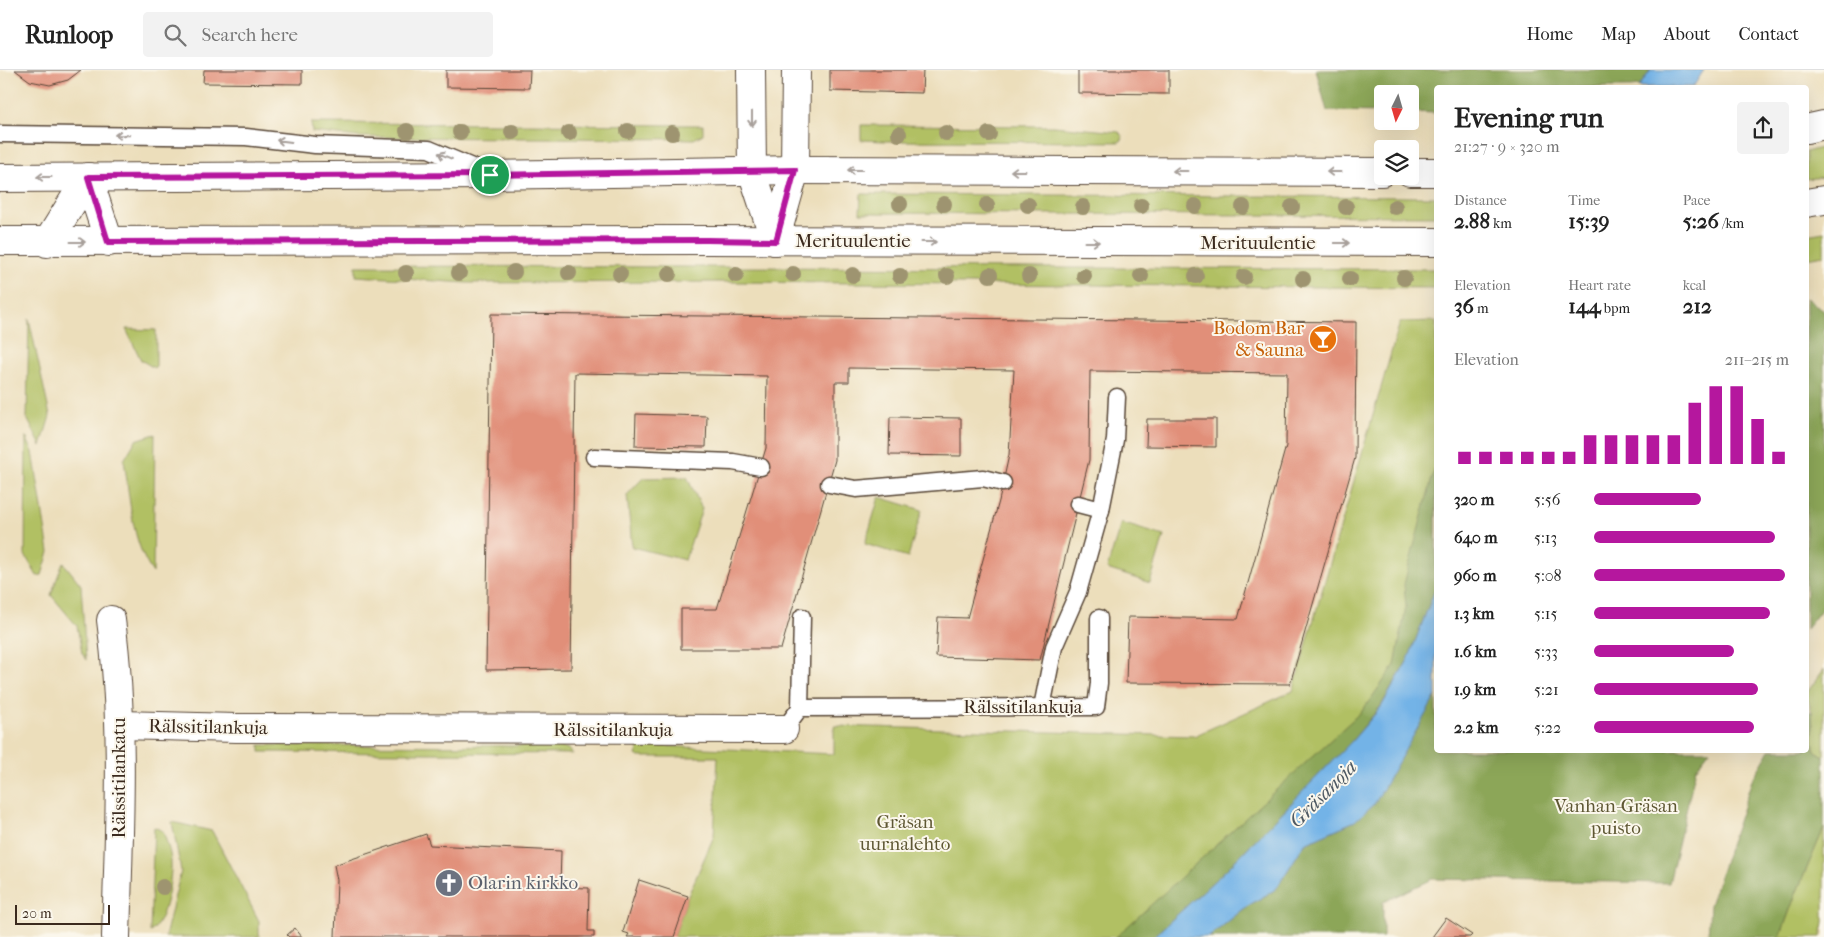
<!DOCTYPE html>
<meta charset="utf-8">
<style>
body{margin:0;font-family:"IM FELL French Canon",serif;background:#f2f2f2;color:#222;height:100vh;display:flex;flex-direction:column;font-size:19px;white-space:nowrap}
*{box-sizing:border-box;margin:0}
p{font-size:16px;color:#767676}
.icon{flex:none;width:28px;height:28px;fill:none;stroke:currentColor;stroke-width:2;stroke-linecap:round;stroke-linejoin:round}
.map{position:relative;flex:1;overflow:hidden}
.details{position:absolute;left:1434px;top:15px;width:375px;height:668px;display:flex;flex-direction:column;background:#fff;border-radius:5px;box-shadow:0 5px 20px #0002}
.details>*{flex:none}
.needle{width:32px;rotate:185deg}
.controls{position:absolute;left:1374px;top:15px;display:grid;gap:10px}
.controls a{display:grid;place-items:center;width:45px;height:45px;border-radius:5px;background:#fff;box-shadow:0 5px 20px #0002;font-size:25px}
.scale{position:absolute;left:15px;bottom:12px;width:95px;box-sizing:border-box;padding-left:5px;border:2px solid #3b2a1e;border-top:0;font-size:14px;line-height:18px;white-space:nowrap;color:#3b2a1e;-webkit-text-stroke:4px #fbf7ec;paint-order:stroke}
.pin{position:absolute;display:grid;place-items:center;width:42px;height:42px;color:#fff;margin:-21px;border:2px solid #fff;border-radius:50%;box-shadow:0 1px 5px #0007}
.round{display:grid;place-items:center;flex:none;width:52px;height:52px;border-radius:5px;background:#f2f2f2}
.overview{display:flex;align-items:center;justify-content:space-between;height:85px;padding:0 20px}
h1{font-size:28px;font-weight:800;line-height:38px}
.stats{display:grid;grid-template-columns:repeat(3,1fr);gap:8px;height:85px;padding:5px 20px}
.stats div{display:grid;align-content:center}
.stats b{font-size:21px;font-weight:800}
.stats small{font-size:14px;font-weight:400}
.stats p{font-size:14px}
.chart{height:140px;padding:10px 20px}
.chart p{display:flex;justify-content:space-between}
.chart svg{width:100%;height:90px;margin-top:5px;stroke:#b5179e;stroke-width:6}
ul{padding:0 20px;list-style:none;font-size:16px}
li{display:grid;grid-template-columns:80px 60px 1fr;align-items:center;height:38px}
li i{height:12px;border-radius:6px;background:#b5179e}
header{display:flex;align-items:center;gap:30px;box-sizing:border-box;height:70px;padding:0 25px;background:#fff;border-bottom:1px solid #e0e0e0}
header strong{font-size:24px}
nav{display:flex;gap:28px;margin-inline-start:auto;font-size:18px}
.search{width:350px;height:45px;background:#f2f2f2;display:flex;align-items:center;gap:12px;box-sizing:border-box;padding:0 18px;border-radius:5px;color:#767676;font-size:19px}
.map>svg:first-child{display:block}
.green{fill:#b1c063;stroke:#767540}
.forest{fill:#8ca659;stroke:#64683c}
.water{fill:#73b3e7;stroke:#576e82}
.building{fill:#e18f79}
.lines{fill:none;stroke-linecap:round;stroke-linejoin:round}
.lane-casing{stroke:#564536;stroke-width:19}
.street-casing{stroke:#564536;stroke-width:30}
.secondary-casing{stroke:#564536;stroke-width:30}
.primary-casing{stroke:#564536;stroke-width:30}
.lane{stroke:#fff;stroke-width:16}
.street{stroke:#fff;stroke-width:28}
.secondary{stroke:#fff;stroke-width:28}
.primary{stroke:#fff;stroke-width:28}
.tree{fill:#9e9470}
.oneway{stroke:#a79f9a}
.route-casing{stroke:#fff;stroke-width:10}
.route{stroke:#b5179e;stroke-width:6}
.labels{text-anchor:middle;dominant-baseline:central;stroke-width:4;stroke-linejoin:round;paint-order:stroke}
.street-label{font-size:19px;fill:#3b2a1e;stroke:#fbf7ec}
.food-label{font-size:19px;fill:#c56008;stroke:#fbf7ec;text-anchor:end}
.park-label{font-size:19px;fill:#5e5733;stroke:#fbf7ec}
.worship-label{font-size:19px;fill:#5b616d;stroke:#fbf7ec;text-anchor:start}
.water-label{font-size:20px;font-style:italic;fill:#4f5a64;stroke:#fbf7ec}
</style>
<header>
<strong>Runloop</strong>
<div class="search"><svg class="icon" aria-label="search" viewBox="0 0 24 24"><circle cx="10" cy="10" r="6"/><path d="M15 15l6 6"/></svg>Search here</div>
<nav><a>Home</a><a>Map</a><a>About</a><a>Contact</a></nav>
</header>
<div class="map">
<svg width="1824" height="867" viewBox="0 0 1824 867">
<rect width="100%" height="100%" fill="#fbf7ec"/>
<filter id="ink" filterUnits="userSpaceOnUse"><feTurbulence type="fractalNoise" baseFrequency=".02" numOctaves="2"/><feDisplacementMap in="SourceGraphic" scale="10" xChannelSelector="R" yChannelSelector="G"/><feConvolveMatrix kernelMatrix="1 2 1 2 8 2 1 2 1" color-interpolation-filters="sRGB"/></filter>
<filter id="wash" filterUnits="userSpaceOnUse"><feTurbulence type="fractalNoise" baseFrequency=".0096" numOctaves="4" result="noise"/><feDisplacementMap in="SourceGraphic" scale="20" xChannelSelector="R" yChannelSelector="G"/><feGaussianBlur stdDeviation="1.12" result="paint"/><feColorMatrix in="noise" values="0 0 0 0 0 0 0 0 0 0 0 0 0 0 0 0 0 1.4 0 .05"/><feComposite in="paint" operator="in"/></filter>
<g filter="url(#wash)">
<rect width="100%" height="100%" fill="#ecdebb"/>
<g class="green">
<path d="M311 53 703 55V64L694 69 358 67 312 62Z"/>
<path d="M861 55 1054 56 1119 62 1122 65V70L1119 72 884 71 861 70Z"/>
<path d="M1824 77V107L1806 109V82Z"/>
<path d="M861 124 1436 127V146L860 143Z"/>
<path d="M1824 162V185L1806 188V165Z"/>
<path d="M356 196 1436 199V218L733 212 467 213 356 206Z"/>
<path d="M29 249 50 346 41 376 27 348Z"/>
<path d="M1436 251V517L1381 636 1153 867H674L688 826 714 766 718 687H639L636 685 640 675 834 684V656L1194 666 1293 621 1400 252Z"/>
<path d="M126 259 156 260V296L154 298 141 290Z"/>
<path d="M155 364 153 503C131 472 130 427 124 390L136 370Z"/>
<path d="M26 367 33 382 49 482 42 505 37 506 25 485Z"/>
<path d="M687 407 702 439 685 490 632 477 627 425 643 408Z"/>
<path d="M879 427 922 440 908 487 865 474Z"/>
<path d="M1121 453 1164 466 1150 513 1107 499Z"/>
<path d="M63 492 81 515 86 590 82 583 77 556 51 525Z"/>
<path d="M1824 599V686L1814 680 1812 642 1806 624Z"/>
<path d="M260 675 558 676 569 679 573 684 260 682Z"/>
<path d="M172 752 212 761 259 851V867H165L181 801Z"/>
<path d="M154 757 163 761C166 771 171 782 171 792 172 808 165 854 150 862Z"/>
<path d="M1824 758V852L1821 867H1780L1795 826Z"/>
</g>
<g class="forest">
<path d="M1316 0H1651L1640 16 1631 17 1436 18V43L1410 42V24H1382V42L1327 41Z"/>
<path d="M1806 228 1824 241V536L1806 559Z"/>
<path d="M1436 393V517L1408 590 1381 636 1351 672 1227 799 1153 867H1116L1362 641 1395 595 1406 537 1404 514Z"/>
<path d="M1436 626V680H1710L1696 698 1669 813 1433 809 1383 832V867H1209L1246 837 1276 819 1305 773 1355 751 1403 681Z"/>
<path d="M1806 642H1812L1814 680 1824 686V758L1795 826 1780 867H1708L1710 835 1752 710 1770 680H1806Z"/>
</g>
<g class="water">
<path d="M1651 0H1704L1693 17H1639Z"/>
<path d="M1436 517V626L1375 733 1355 751 1305 773 1276 819 1246 837 1209 867H1153L1227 799 1351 672 1381 637 1408 590Z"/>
</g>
<g id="blocks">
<g class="building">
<path d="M15 0H81L68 10 50 15 30 11Z"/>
<path d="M204 0H302V14L203 13Z"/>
<path d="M446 0H530L529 18 446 17Z"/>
<path d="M830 0H923L922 23 830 21Z"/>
<path d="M1078 0H1169V24L1078 23Z"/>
<path d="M491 244 1356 252 1355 388 1290 614 1126 613 1128 547 1238 549 1286 376 1287 303 1090 301 1089 390 1040 590 936 587 938 547 967 548 999 431 1009 385 1014 300 849 298V312H835V390L781 579H681V539H717L766 378 767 306 575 303 571 599 486 600Z"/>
<path d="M636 344 707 346 706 377 635 376Z"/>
<path d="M890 347 961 348V386L889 385Z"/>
<path d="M1147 349H1216V377L1146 376Z"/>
<path d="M426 764 430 775 561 781 560 817 589 818 588 861H594V867H335L337 810 334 795Z"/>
<path d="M639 810 688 826 674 867H627L629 864 623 862Z"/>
<path d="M1446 848 1472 865 1470 867H1432Z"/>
<path d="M295 858 302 867H289L287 865Z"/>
</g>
</g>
</g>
<g filter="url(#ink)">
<use href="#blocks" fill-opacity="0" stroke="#564536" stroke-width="1"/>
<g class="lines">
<defs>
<g id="lane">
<path d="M0 64 246 67 315 75 429 79 479 100"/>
<path d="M594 387 733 392 761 397"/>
<path d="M829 414 856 419 983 408 1003 413"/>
<path d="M1078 434 1101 440"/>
<path d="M1042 637 1054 577 1078 522 1101 440 1115 370 1117 327"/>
<path d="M800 638 802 547"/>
<path d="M784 659 800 638 1096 637 1099 613V548"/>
</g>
<g id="street">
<path d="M751 0 752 101 775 171"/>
<path d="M775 171 795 100 796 0"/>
<path d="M120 655 236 658 784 659"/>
</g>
<g id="secondary">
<path d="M88 107 109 172"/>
<path d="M47 173 88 107"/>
<path d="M111 550C125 656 119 761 116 867"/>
</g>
<g id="primary">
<path d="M1806 59 1824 55"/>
<path d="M1410 102H1436"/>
<path d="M0 108 490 105 795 100 1382 102"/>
<path d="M1806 133 1824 130"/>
<path d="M0 171 707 170 1436 172"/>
</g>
</defs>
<use href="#lane" class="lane-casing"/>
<use href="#street" class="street-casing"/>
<use href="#secondary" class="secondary-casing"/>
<use href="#primary" class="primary-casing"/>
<use href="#lane" class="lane"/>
<use href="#street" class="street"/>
<use href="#secondary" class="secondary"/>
<use href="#primary" class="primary"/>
</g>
<g class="tree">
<circle cx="407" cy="61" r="8"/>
<circle cx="628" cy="61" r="8"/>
<circle cx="460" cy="62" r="8"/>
<circle cx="512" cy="62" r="8"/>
<circle cx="569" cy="63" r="8"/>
<circle cx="672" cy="63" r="8"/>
<circle cx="946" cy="63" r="8"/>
<circle cx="899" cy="64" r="8"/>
<circle cx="989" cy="64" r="8"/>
<circle cx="900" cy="134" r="8"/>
<circle cx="944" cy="134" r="8"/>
<circle cx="987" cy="135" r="8"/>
<circle cx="1028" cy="135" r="8"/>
<circle cx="1141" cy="136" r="8"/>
<circle cx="1195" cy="136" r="8"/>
<circle cx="1083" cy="137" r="8"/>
<circle cx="1243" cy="137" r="8"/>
<circle cx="1292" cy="137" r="8"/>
<circle cx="1346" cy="137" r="8"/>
<circle cx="1395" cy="137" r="8"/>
<circle cx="514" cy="202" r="8"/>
<circle cx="406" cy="203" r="8"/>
<circle cx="459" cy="203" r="8"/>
<circle cx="569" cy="203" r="8"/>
<circle cx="620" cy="204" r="8"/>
<circle cx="669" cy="204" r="8"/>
<circle cx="793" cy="204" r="8"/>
<circle cx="736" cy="205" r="8"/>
<circle cx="853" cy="205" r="8"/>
<circle cx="990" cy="205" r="8"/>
<circle cx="900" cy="206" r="8"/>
<circle cx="947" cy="206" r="8"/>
<circle cx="1029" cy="206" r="8"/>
<circle cx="1084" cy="206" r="8"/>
<circle cx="1141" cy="206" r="8"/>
<circle cx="1196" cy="206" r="8"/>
<circle cx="1244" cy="207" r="8"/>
<circle cx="1404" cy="208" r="8"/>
<circle cx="1303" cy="209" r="8"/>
<circle cx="1350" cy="209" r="8"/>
<circle cx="163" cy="817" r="8"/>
</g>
<defs><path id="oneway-shaft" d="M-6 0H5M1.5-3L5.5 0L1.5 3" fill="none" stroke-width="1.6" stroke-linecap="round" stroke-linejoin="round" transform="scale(1.25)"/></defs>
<g class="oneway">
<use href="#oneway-shaft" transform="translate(752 49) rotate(90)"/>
<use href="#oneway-shaft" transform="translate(122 65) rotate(-179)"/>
<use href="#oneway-shaft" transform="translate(284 71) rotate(-173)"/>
<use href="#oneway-shaft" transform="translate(445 86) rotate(-157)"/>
<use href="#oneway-shaft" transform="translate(855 100) rotate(-180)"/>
<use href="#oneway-shaft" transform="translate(1018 101) rotate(-180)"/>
<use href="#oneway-shaft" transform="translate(1180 101) rotate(-180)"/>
<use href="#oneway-shaft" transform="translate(1334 102) rotate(-180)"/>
<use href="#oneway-shaft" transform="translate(44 107) rotate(180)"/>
<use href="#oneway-shaft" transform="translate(78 172)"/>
<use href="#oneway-shaft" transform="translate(929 172)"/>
<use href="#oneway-shaft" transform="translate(1092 172)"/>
<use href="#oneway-shaft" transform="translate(1342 173)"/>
</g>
</g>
<g class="lines" filter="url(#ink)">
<defs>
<path id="route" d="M795 100 776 171 707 170 108 172 88 107 490 105Z"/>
</defs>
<use href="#route" class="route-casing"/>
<use href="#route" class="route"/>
</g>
<defs>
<symbol id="bar-disc" viewBox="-11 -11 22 22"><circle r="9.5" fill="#e8710a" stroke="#fbf7ec"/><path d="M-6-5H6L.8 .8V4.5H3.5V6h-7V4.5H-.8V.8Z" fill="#fff"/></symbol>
<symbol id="church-disc" viewBox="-11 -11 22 22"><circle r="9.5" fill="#6b7280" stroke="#fbf7ec"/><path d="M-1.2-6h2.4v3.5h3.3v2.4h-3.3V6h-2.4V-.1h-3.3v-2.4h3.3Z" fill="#fff"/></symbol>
</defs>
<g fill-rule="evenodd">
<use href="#bar-disc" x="1307" y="253" width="32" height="32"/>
<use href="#church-disc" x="433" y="797" width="32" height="32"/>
</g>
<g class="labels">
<g class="street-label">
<text x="853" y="171">Merituulentie</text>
<text x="1258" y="173">Merituulentie</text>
<text x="1023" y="637">Rälssitilankuja</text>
<text transform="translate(208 657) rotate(1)">Rälssitilankuja</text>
<text x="613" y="660">Rälssitilankuja</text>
<text transform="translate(119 708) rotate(-90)">Rälssitilankatu</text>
</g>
<g class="food-label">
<text x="1304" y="258">Bodom Bar<tspan x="1304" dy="22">&amp; Sauna</tspan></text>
</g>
<g class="park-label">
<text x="1616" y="736">Vanhan-Gräsan<tspan x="1616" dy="22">puisto</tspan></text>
<text x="905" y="752">Gräsan<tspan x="905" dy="22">uurnalehto</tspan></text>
</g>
<g class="worship-label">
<text x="468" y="813">Olarin kirkko</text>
</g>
<g class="water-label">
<text transform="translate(1323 724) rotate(-45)">Gräsanoja</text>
</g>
</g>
</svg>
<div class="controls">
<a><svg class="needle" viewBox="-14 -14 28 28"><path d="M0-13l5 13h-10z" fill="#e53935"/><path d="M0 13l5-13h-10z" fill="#767676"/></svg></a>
<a><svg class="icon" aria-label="layers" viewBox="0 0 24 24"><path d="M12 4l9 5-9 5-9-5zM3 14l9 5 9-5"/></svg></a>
</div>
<div class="scale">20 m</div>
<div class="pin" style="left:490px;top:105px;background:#1e9e55"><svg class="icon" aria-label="arrive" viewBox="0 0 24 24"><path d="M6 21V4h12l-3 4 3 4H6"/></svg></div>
<section class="details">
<div class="overview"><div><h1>Evening run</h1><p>21:27 · 9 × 320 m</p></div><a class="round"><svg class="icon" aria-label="share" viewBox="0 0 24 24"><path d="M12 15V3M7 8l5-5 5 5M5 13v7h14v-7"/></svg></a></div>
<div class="stats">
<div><p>Distance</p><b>2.88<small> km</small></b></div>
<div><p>Time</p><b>15:39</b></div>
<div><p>Pace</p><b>5:26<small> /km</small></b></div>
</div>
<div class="stats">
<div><p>Elevation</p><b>36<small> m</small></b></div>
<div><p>Heart rate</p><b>144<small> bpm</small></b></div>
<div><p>kcal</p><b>212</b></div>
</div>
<div class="chart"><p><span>Elevation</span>211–215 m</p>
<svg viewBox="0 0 160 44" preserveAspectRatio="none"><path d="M5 44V38M15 44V38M25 44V38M35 44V38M45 44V38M55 44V38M65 44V30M75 44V30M85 44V30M95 44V30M105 44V30M115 44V14M125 44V6M135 44V6M145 44V22M155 44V38"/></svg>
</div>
<ul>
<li><b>320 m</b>5:56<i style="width:55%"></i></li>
<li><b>640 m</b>5:13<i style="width:93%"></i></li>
<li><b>960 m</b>5:08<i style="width:98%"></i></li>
<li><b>1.3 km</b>5:15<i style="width:90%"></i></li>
<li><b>1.6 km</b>5:33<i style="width:72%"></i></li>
<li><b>1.9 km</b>5:21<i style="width:84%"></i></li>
<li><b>2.2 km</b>5:22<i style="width:82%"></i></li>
</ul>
</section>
</div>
